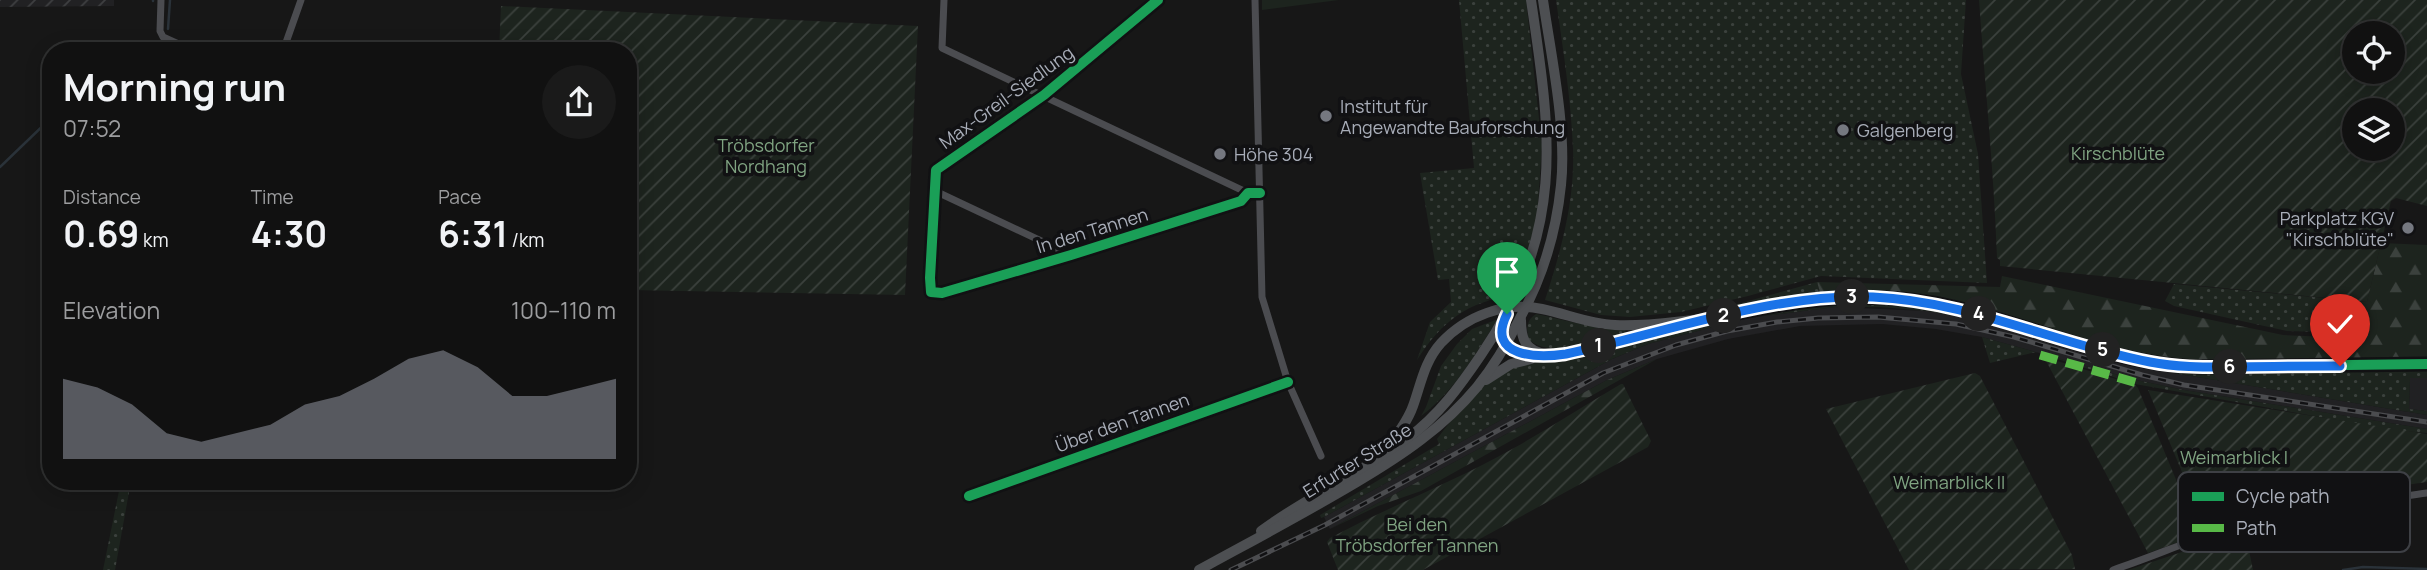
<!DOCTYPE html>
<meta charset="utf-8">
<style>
body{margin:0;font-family:Manrope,sans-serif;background:#1a1a1a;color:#f1f3f6;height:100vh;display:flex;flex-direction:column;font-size:26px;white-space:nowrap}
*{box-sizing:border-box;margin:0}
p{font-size:23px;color:#9c9d9f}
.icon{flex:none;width:38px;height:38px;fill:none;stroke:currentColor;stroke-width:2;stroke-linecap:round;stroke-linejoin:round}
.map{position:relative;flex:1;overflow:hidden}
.drawer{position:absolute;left:42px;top:42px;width:595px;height:448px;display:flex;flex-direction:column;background:#111;border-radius:28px;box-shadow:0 4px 18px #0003,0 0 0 2px #303131}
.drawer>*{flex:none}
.buttons{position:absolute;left:2342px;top:21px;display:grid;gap:14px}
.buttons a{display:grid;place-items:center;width:63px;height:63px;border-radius:50%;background:#111;box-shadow:0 4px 18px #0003,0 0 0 2px #303131;font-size:35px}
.pin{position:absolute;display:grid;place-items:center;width:60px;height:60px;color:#fff;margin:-72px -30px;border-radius:50% 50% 50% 0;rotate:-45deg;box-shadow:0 0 7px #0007}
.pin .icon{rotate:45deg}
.km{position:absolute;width:35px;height:35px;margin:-18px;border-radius:50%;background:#222;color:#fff;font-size:19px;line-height:35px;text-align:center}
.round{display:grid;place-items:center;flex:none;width:74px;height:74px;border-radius:37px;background:#1a1a1a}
.head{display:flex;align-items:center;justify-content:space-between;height:119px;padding:0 21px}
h1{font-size:38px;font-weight:700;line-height:52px}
.metrics{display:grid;grid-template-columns:repeat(3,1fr);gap:10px;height:119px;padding:7px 21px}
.metrics div{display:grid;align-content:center}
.metrics b{font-size:35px;font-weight:700}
.metrics small{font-size:19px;font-weight:400}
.metrics p{font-size:19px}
.chart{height:196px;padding:14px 21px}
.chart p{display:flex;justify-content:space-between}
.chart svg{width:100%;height:126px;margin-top:7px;fill:#757880;opacity:.7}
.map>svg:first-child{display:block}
.built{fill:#212123}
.industrial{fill:url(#industrial-furrows)}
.grass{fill:url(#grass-dots)}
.forest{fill:url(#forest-firs)}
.garden{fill:url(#garden-furrows);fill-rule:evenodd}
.pitch{fill:#1d241e}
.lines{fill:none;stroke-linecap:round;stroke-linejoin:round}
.stream{stroke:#2a3239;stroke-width:2.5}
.street{stroke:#4b4c50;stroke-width:7}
.secondary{stroke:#4a4a4e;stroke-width:10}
.primary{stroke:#4d4f52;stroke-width:10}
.rail-casing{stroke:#4b4c4f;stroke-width:5}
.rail{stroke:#111113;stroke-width:2.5;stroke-dasharray:8;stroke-linecap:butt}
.quiet{stroke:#58b947;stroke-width:9;stroke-dasharray:18 9;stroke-linecap:butt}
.cycleway-casing{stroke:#111113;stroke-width:15}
.cycleway{stroke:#1a9f57;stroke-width:10}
.route-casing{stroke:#fff;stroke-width:14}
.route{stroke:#1a73e8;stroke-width:9}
.poi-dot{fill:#757880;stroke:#111113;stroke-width:2.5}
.labels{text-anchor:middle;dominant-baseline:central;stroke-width:7;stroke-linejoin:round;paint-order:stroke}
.street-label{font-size:18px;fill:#a8adb8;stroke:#111113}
.poi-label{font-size:18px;fill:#a8adb8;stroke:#111113;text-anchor:start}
.park-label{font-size:18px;fill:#7fa381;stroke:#111113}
.key{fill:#111113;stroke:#3e4045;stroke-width:2}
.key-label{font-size:19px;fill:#a8adb8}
</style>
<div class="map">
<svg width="2427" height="570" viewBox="0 0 2427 570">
<defs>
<pattern id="industrial-furrows" width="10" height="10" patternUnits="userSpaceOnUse" patternTransform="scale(1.75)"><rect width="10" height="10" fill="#212123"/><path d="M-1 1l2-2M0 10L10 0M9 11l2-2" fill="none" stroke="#3e3f41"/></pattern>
<pattern id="grass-dots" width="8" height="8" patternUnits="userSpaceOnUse" patternTransform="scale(1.75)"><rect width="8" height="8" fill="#1d241e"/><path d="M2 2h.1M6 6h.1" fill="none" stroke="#3b413d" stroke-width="1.8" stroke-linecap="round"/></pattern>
<pattern id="forest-firs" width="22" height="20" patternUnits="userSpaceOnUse" patternTransform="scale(1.75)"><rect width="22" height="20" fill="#1d241e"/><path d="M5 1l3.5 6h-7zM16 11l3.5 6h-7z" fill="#3b413d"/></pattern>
<pattern id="garden-furrows" width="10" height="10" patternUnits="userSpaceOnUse" patternTransform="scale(1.75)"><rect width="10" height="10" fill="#1d241e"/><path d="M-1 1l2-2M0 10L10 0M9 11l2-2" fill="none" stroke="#3b413d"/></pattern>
</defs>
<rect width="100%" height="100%" fill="#171717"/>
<g class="built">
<path d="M1835 307 1927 311 1973 319 2143 368 2427 415V429L2184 390 2136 380 1982 337 1936 329 1882 324 1800 326 1728 339 1657 359 1607 380 1330 529 1324 517 1612 359 1648 344 1748 318Z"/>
<path d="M2410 378H2427V411L2409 409Z"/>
</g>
<path class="industrial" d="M0 0H114V6L0 7Z"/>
<g class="grass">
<path d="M1459 0H1526L1542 146 1537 218 1514 295C1467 302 1442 321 1417 360L1430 322 1451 302 1449 279 1438 280 1420 173 1474 168Z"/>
<path d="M1556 0H1966L1961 74 1978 154 1987 283 1821 276 1748 296 1681 312 1630 317 1601 315 1545 300C1561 251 1575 201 1573 149 1571 99 1563 49 1556 0Z"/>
<path d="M1817 282 1820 292C1783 295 1749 309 1712 311Z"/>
<path d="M2174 284 2355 301 2354 333 2287 331 2174 306 2165 301Z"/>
<path d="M1846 301 1900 303 1948 311 2134 363 2176 370 2427 368V378H2410L2409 409 2427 411V415L2143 368 1973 319 1927 311 1881 307H1835L1748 318 1648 344 1612 359 1324 517 1321 518 1320 515 1439 444 1437 439C1453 418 1480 384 1504 371 1524 360 1549 363 1571 358 1641 341 1711 319 1783 307 1804 304 1825 303 1846 301Z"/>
<path d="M1536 314C1566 320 1594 329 1625 329L1626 335C1600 340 1551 359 1529 340 1526 329 1526 320 1536 314Z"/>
<path d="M1498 319C1475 354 1455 391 1421 416L1426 407 1441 366 1457 344 1472 329Z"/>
<path d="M1982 337 2136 380 2184 390 2427 429V433L2393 430 2135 384 2036 352 1990 363Z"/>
<path d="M121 481H131L115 570H103Z"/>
</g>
<g class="forest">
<path d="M2381 243 2427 245V360L2182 362C2101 354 2027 318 1948 301 1906 292 1863 292 1820 292L1817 282 2000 287 2002 276 2283 335 2353 338 2355 301 2367 302Z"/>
<path d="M1657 359 1421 491 1378 506 1330 529 1607 380Z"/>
</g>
<g class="garden">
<path d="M1979 0H2427V206L2396 198 2391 201 2367 302 2000 266V260L1997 258C1994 172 1985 86 1979 0ZM2354 33H2392V72H2354ZM2354 110H2392V149H2354Z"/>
<path d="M501 6 918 26 905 295 628 290V51H499Z"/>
<path d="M2044 357 2135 385 2138 388 2199 535 2148 553Z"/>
<path d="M1975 373 1980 376 2072 555 2075 569 1909 570 1826 409Z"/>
<path d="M1621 384H1623L1651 441 1648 447 1423 570H1338L1327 542 1330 538C1390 506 1454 482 1514 448 1550 428 1585 405 1621 384Z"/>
<path d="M2148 390 2427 434V482L2272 504 2230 516 2224 509 2201 518Z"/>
<path d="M2245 531 2253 570H2128Z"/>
</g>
<path class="pitch" d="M1262 0H1339L1262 10Z"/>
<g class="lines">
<g class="stream">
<path d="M153 1V0"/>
<path d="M168 29 170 0"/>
<path d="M119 51 122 48"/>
<path d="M166 51V46"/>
<path d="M0 167 51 118"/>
<path d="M2343 570 2363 567 2427 569"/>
</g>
<g class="street">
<path d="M161 0 160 31 163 37 194 51"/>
<path d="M944 0 942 48 1248 193"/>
<path d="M1158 0 1044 95 936 170 930 278 931 292 942 293 1071 255 1241 201 1248 193H1260"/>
<path d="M1255 0 1262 297 1288 382 1321 456"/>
<path d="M283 51 301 0"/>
<path d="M935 191 1071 255"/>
<path d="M969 496 1288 382"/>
<path d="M2113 570C2152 557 2190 540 2230 528 2294 509 2361 503 2427 493"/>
</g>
<path class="secondary" d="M1715 318C1795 300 1872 288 1953 307 2034 326 2113 364 2196 367L2427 364"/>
<g class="primary">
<path d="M1521 320C1521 339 1525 350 1545 354"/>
<path d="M1505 340C1510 347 1517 354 1526 356 1555 363 1646 335 1679 327"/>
<path d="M1486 380 1511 364 1531 359"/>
<path d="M1385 451C1395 437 1407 423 1413 406 1421 384 1424 362 1441 343 1466 316 1505 301 1542 309 1567 314 1589 324 1615 325 1648 327 1682 320 1715 318"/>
<path d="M1261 531C1308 496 1362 473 1408 438 1439 415 1460 386 1481 355 1565 231 1552 140 1531 0"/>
<path d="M1199 570C1252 541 1305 513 1357 482 1401 456 1443 428 1477 387 1493 367 1507 344 1519 320 1543 277 1556 234 1561 185 1567 129 1551 55 1543 0"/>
</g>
<defs>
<path id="rail" d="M1231 570 1325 525 1603 373 1676 345 1727 331 1777 322 1818 318 1878 317 1956 324 2014 337 2142 375 2184 385 2427 422"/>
</defs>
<use href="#rail" class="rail-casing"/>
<use href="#rail" class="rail"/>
<path class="quiet" d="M2040 355 2141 384"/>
<defs>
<g id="cycleway">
<path d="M1158 0 1044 95 936 170 930 278 931 292 942 293 1071 255 1241 201 1248 193H1260"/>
<path d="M1715 318C1795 300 1872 288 1953 307 2034 326 2113 364 2196 367L2427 364"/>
<path d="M969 496 1288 382"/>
</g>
</defs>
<use href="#cycleway" class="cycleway-casing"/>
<use href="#cycleway" class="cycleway"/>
</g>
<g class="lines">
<defs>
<path id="route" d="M1507 314C1485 358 1539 358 1566 354 1664 333 1773 293 1873 297 1969 301 2056 344 2150 362 2180 368 2210 367 2240 367 2273 366 2307 366 2340 366"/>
</defs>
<use href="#route" class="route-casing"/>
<use href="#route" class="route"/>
</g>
<g class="poi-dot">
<circle cx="1326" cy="116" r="7"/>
<circle cx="1843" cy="130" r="7"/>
<circle cx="1220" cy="154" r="7"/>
<circle cx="2408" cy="228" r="7"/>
</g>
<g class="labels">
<g class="street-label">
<text transform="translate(1006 97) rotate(-36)">Max-Greil-Siedlung</text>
<text transform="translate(1092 230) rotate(-17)">In den Tannen</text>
<text transform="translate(1122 422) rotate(-20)">Über den Tannen</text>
<text transform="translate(1357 460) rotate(-32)">Erfurter Straße</text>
</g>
<g class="poi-label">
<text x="1340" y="106">Institut für<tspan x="1340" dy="21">Angewandte Bauforschung</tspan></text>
<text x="1857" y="130">Galgenberg</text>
<text x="1234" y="154">Höhe 304</text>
<text x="2394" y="218" text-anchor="end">Parkplatz KGV<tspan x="2394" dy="21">"Kirschblüte"</tspan></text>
</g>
<g class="park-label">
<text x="766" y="145">Tröbsdorfer<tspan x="766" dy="21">Nordhang</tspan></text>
<text x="2118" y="153">Kirschblüte</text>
<text x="2234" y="457">Weimarblick I</text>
<text x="1949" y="482">Weimarblick II</text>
<text x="1417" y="524">Bei den<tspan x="1417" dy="21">Tröbsdorfer Tannen</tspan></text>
</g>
</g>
<rect x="2178" y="472" width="232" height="80" rx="10" class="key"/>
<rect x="2192" y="492" width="32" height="9" fill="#1a9f57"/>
<rect x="2192" y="524" width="32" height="8" fill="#58b947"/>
<g class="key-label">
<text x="2236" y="503">Cycle path</text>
<text x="2236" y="535">Path</text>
</g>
</svg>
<div class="buttons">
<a><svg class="icon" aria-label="locate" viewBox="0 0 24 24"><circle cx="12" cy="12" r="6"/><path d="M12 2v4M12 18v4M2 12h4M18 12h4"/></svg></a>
<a><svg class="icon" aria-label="layers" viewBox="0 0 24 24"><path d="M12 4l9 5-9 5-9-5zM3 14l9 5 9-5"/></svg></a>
</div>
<div class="pin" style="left:1507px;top:314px;background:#1e9e55"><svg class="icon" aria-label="arrive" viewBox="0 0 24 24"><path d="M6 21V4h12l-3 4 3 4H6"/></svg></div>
<div class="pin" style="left:2340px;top:366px;background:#d93025"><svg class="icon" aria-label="check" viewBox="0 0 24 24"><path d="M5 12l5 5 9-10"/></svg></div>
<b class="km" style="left:1599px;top:346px">1</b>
<b class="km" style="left:1724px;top:316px">2</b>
<b class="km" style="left:1852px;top:297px">3</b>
<b class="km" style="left:1979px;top:314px">4</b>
<b class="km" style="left:2103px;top:350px">5</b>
<b class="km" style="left:2230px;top:367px">6</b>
<section class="drawer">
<div class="head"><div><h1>Morning run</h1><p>07:52</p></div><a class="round"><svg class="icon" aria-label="share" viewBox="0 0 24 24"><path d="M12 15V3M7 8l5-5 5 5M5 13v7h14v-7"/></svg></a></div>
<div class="metrics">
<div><p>Distance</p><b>0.69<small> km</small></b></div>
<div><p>Time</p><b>4:30</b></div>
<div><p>Pace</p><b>6:31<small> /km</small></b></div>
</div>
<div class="chart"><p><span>Elevation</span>100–110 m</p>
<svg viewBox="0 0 160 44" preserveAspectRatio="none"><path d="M0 44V16L10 19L20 25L30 35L40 38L50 35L60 32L70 25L80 22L90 16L100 9L110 6L120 12L130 22L140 22L150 19L160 16V44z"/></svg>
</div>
</section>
</div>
